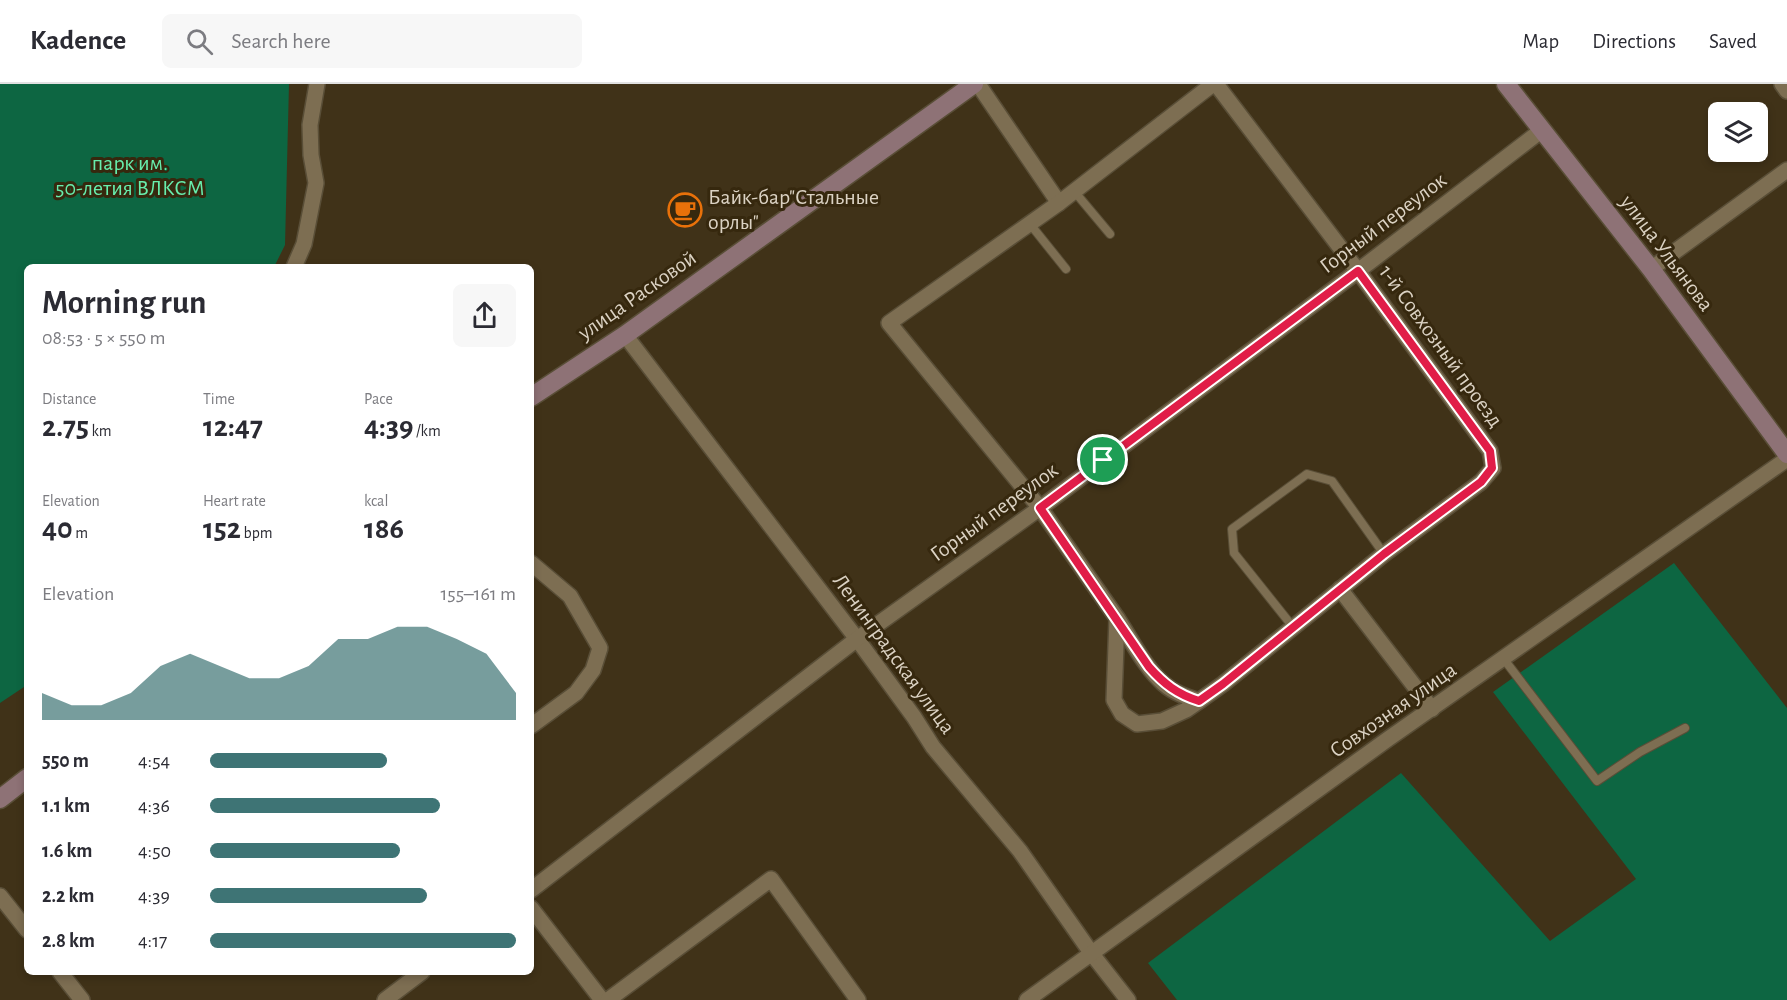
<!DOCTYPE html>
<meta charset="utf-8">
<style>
body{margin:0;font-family:"Alegreya Sans",sans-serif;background:#f7f7f7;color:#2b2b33;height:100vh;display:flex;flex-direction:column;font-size:22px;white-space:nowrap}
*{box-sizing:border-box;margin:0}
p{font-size:20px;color:#7c7c81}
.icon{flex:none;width:33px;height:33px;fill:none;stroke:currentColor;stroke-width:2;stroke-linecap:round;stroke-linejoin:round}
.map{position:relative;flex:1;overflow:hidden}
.drawer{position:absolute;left:24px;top:180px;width:510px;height:711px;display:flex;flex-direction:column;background:#fff;border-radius:9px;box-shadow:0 3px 9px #0003}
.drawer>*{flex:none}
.tools{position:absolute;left:1708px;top:18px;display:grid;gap:12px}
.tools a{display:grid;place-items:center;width:60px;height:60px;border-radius:9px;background:#fff;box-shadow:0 3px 9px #0003;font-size:30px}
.pin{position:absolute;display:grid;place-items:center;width:51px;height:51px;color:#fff;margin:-26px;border:3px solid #fff;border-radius:50%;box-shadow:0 2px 6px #0007}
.round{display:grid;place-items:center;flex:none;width:63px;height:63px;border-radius:9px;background:#f7f7f7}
.overview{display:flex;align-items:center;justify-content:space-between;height:102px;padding:0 18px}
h1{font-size:33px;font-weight:600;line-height:45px}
.stats{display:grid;grid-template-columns:repeat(3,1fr);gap:9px;height:102px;padding:6px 18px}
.stats div{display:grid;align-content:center}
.stats b{font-size:30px;font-weight:600}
.stats small{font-size:16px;font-weight:400}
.stats p{font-size:16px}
.chart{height:168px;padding:12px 18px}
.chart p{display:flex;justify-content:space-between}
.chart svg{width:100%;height:108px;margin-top:6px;fill:#3e7475;opacity:.7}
ul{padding:0 18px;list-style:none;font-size:20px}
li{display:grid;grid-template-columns:96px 72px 1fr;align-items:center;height:45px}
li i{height:15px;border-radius:8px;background:#3e7475}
header{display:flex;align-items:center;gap:36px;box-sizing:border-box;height:84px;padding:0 30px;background:#fff;border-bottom:2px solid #e1e1e2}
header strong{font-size:28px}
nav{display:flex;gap:33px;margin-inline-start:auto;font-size:21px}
.search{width:420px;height:54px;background:#f7f7f7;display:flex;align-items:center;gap:15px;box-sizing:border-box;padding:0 21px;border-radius:9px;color:#7c7c81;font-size:22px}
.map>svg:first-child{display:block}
.green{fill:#0d6642}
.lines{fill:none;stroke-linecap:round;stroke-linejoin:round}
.lane-casing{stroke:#594e37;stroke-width:10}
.street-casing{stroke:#594e37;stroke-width:18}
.secondary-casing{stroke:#594e37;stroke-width:21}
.lane{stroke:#7d6e52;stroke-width:8}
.street{stroke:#7d6e52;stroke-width:15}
.secondary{stroke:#8e7276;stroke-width:18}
.route-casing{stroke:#fff;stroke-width:12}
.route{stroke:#e11d48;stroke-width:8}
.labels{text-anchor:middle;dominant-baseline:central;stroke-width:6;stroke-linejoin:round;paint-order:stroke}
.park-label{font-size:22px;fill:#67edac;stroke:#36280e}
.poi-label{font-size:22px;fill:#dbd2c3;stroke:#36280e;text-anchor:start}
.street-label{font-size:22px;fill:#dbd2c3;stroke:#36280e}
</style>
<header>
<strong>Kadence</strong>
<div class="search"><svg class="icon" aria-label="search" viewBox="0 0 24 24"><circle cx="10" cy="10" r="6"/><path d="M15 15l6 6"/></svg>Search here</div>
<nav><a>Map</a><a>Directions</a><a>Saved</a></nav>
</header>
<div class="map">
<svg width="1787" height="916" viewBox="0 0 1787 916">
<rect width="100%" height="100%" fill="#403218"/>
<g class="green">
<path d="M0 0H289L285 161 274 183H27V601L0 619Z"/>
<path d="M1674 479 1787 624V916H1177L1148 879 1401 689 1550 857 1636 795 1493 608Z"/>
</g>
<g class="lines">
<defs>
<g id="lane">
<path d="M1074 107 1110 150"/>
<path d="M1030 140 1066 185"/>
<path d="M1293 543 1234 469 1232 445 1307 390 1332 397 1384 470"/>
<path d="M1503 574 1597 697 1640 668 1685 644"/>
</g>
<g id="street">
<path d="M978 0 1059 119"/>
<path d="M1213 0 1059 119 889 239 1040 424 1117 534 1114 616 1122 630 1137 640 1162 637 1186 626 1199 617 1223 600 1384 470 1481 398 1493 384 1490 367 1358 187 1216 0"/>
<path d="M1782 0 1787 7"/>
<path d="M294 183 304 160 316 99 311 71 310 41 317 0"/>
<path d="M1651 185 1787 86"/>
<path d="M625 251 857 555 914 633 933 663 1020 767 1092 870 1128 916"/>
<path d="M531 479 570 512 600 564 593 586 576 609 531 642"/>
<path d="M1340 505 1432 625"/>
<path d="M1117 534C1131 555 1145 584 1164 600 1174 609 1187 613 1199 617"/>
<path d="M531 806 857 555 1040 424 1358 187 1542 46"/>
<path d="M0 812 27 846"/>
<path d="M531 824 602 916"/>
<path d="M60 888 82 916"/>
<path d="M385 916 422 888"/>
<path d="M608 916 771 795 858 916"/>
<path d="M1027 916 1388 655 1787 375"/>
</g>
<g id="secondary">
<path d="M1506 0 1651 185 1787 370"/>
<path d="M531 313 625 251 974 0"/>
<path d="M0 715 27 694"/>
</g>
</defs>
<use href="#lane" class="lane-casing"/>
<use href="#street" class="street-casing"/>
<use href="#secondary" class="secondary-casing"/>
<use href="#lane" class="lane"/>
<use href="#street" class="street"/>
<use href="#secondary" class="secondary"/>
</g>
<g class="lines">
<defs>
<path id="route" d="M1358 187 1490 367 1492 384 1481 398 1384 470 1223 600 1199 617C1177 610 1164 600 1149 583L1040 424Z"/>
</defs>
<use href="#route" class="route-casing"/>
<use href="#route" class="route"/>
</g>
<defs>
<symbol id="cafe-ring" viewBox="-11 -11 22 22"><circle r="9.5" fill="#36280e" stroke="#e8710a" stroke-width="1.5"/><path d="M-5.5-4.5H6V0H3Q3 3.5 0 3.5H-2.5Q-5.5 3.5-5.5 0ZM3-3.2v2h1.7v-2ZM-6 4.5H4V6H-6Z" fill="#e8710a"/></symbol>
</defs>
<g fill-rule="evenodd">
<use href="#cafe-ring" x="666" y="107" width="38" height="38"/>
</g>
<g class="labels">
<g class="park-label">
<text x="130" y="79">парк им.<tspan x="130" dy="25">50-летия ВЛКСМ</tspan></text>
</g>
<g class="poi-label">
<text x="708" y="113">Байк-бар"Стальные<tspan x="708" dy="25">орлы"</tspan></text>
</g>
<g class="street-label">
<text transform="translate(1383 139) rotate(-37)">Горный переулок</text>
<text transform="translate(1667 169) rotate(53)">улица Ульянова</text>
<text transform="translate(637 211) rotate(-35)">улица Расковой</text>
<text transform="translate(1441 262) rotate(54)">1-й Совхозный проезд</text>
<text transform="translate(994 428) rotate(-36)">Горный переулок</text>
<text transform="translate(894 570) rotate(54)">Ленинградская улица</text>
<text transform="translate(1393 626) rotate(-35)">Совхозная улица</text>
</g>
</g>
</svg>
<div class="tools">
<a><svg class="icon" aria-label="layers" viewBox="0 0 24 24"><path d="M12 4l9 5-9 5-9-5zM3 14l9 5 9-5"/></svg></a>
</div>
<div class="pin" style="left:1103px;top:376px;background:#1e9e55"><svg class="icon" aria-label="arrive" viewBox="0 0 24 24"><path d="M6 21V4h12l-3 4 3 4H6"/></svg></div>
<section class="drawer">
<div class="overview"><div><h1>Morning run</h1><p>08:53 · 5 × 550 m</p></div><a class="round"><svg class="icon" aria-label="share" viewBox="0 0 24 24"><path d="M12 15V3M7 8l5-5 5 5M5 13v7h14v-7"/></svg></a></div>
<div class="stats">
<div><p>Distance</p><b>2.75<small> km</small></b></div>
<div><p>Time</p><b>12:47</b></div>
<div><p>Pace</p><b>4:39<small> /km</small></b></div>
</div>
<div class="stats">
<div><p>Elevation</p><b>40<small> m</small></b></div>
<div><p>Heart rate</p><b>152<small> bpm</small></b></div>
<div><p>kcal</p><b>186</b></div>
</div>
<div class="chart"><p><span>Elevation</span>155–161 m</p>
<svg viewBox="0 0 160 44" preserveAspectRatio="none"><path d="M0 44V33L10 38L20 38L30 33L40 22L50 17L60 22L70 27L80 27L90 22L100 11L110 11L120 6L130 6L140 11L150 17L160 33V44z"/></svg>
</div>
<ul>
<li><b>550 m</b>4:54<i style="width:58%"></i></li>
<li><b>1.1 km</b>4:36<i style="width:75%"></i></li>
<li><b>1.6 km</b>4:50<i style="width:62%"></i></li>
<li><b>2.2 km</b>4:39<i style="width:71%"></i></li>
<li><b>2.8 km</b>4:17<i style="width:100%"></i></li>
</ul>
</section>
</div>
